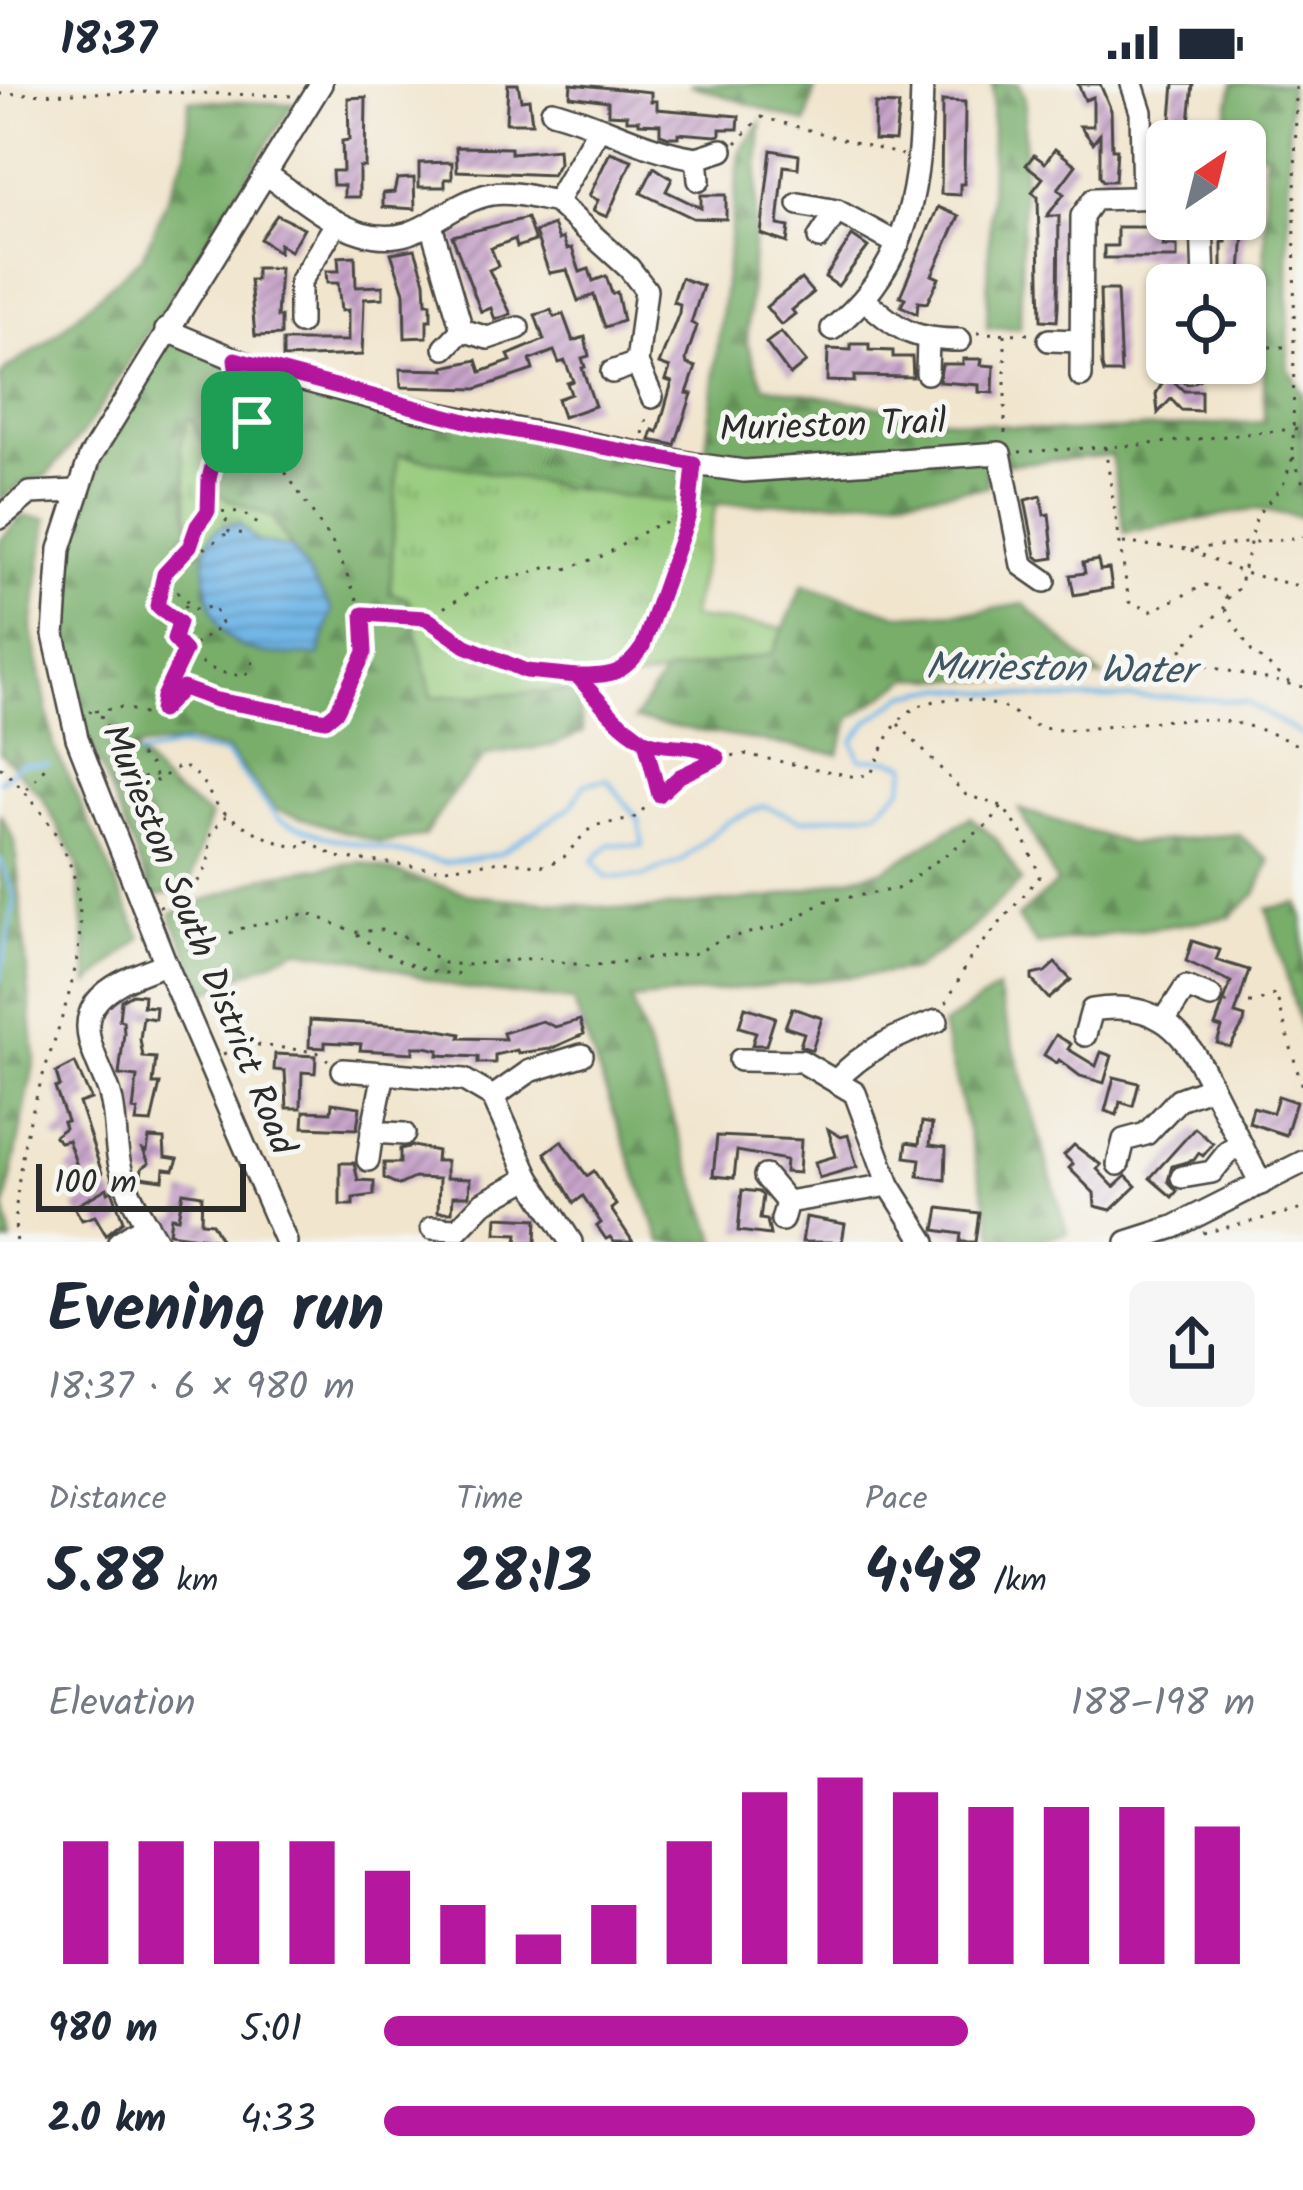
<!DOCTYPE html>
<meta charset="utf-8">
<style>
body{margin:0;font-family:Kalam,sans-serif;background:#f6f6f7;color:#1f2937;height:100vh;display:flex;flex-direction:column;font-size:45px;white-space:nowrap}
*{box-sizing:border-box;margin:0}
p{font-size:39px;color:#747a83}
.icon{flex:none;width:66px;height:66px;fill:none;stroke:currentColor;stroke-width:2;stroke-linecap:round;stroke-linejoin:round}
.map{position:relative;height:1158px;overflow:hidden}
.side{display:flex;flex-direction:column;background:#fff;flex:1}
.side>*{flex:none}
.needle{width:78px;rotate:35deg}
.fabs{position:absolute;left:1146px;top:36px;display:grid;gap:24px}
.fabs a{display:grid;place-items:center;width:120px;height:120px;border-radius:18px;background:#fff;box-shadow:0 3px 9px #0004;font-size:60px}
.scale{position:absolute;left:36px;bottom:30px;width:210px;box-sizing:border-box;padding-left:12px;border:6px solid #2b2b2b;border-top:0;font-size:33px;line-height:42px;white-space:nowrap;color:#2b2b2b;-webkit-text-stroke:9px #f6f6f2;paint-order:stroke}
.pin{position:absolute;display:grid;place-items:center;width:102px;height:102px;color:#fff;margin:-51px;border-radius:24px;box-shadow:0 6px 18px #0006}
.round{display:grid;place-items:center;flex:none;width:126px;height:126px;border-radius:18px;background:#f6f6f7}
.overview{display:flex;align-items:center;justify-content:space-between;height:204px;padding:0 48px}
h1{font-size:66px;font-weight:700;line-height:90px}
.stats{display:grid;grid-template-columns:repeat(3,1fr);gap:18px;height:204px;padding:12px 48px}
.stats div{display:grid;align-content:center}
.stats b{font-size:60px;font-weight:700}
.stats small{font-size:33px;font-weight:400}
.stats p{font-size:33px}
.chart{height:336px;padding:24px 48px}
.chart p{display:flex;justify-content:space-between}
.chart svg{width:100%;height:216px;margin-top:12px;stroke:#b5179e;stroke-width:6}
ul{padding:0 48px;list-style:none;font-size:39px}
li{display:grid;grid-template-columns:192px 144px 1fr;align-items:center;height:90px}
li i{height:30px;border-radius:15px;background:#b5179e}
.status{display:flex;justify-content:space-between;align-items:center;height:84px;padding:0 60px;background:#fff;direction:ltr}
.status svg{height:33px;fill:currentColor}
.map>svg:first-child{display:block}
.grass{fill:url(#grass-tufts);stroke:#607a53;stroke-width:3}
.forest{fill:url(#forest-firs);stroke:#526c4b;stroke-width:3;fill-rule:evenodd}
.water{fill:url(#water-rules);stroke:#4e7089;stroke-width:3}
.lines{fill:none;stroke-linecap:round;stroke-linejoin:round}
.stream{stroke:#71b6e7;stroke-width:4.5}
.building{fill:url(#building-hatch)}
.minor-casing{stroke:#494743;stroke-width:26}
.path{stroke:#494743;stroke-width:3;stroke-dasharray:3 9;stroke-linecap:butt}
.minor{stroke:#fff;stroke-width:21}
.route-casing{stroke:#fff;stroke-width:24}
.route{stroke:#b5179e;stroke-width:15}
.labels{text-anchor:middle;dominant-baseline:central;stroke-width:10;stroke-linejoin:round;paint-order:stroke}
.street-label{font-size:36px;fill:#2b2b2b;stroke:#f6f6f2}
.water-label{font-size:39px;font-style:italic;fill:#405563;stroke:#f6f6f2}
</style>
<div class="status"><b>18:37</b><svg viewBox="0 0 49 12"><path d="M0 12V9h3v3zM5 12V6h3v6zM10 12V3h3v9zM15 12V0h3v12zM26 1h20v11H26zM47 4h2v5h-2z"/></svg></div>
<div class="map">
<svg width="1303" height="1158" viewBox="0 0 1303 1158">
<defs>
<pattern id="grass-tufts" width="24" height="20" patternUnits="userSpaceOnUse" patternTransform="scale(3)"><rect width="24" height="20" fill="#95ca7b"/><path d="M3 7l-1-3M5 7V3M7 7l1-3M15 17l-1-3M17 17v-4M19 17l1-3" fill="none" stroke="#7aa465"/></pattern>
<pattern id="forest-firs" width="22" height="20" patternUnits="userSpaceOnUse" patternTransform="scale(3)"><rect width="22" height="20" fill="#78ae6b"/><path d="M5 1l3.5 6h-7zM16 11l3.5 6h-7z" fill="#638e58"/></pattern>
<pattern id="water-rules" width="6" height="5" patternUnits="userSpaceOnUse" patternTransform="scale(3)"><rect width="6" height="5" fill="#71b6e7"/><path d="M0 2.5h6" fill="none" stroke="#5d94bb"/></pattern>
<pattern id="building-hatch" width="6" height="6" patternUnits="userSpaceOnUse" patternTransform="scale(3)"><rect width="6" height="6" fill="#c6a3c9"/><path d="M-1 1l2-2M0 6l6-6M5 7l2-2" fill="none" stroke="#a185a3"/></pattern>
</defs>
<rect width="100%" height="100%" fill="#f6f6f2"/>
<filter id="ink" filterUnits="userSpaceOnUse"><feTurbulence type="fractalNoise" baseFrequency=".00833" numOctaves="2"/><feDisplacementMap in="SourceGraphic" scale="24" xChannelSelector="R" yChannelSelector="G"/><feConvolveMatrix kernelMatrix="1 2 1 2 8 2 1 2 1" color-interpolation-filters="sRGB"/></filter>
<filter id="wash" filterUnits="userSpaceOnUse"><feTurbulence type="fractalNoise" baseFrequency=".004" numOctaves="4" result="noise"/><feDisplacementMap in="SourceGraphic" scale="48" xChannelSelector="R" yChannelSelector="G"/><feGaussianBlur stdDeviation="2.7" result="paint"/><feColorMatrix in="noise" values="0 0 0 0 0 0 0 0 0 0 0 0 0 0 0 0 0 1.4 0 .05"/><feComposite in="paint" operator="in"/></filter>
<g filter="url(#wash)">
<rect width="100%" height="100%" fill="#f1e5cd"/>
<g class="grass">
<path d="M187 335 193 336 200 355 229 347 241 356 218 410 272 433 292 465 256 457 238 439C221 442 213 446 208 464L185 471 178 458 190 443 182 399 184 374 179 366Z"/>
<path d="M397 370 578 406 716 420 691 534 784 544 772 570 577 607 432 613 408 515 390 509Z"/>
</g>
<g class="forest">
<path d="M689 0H816L806 39Z"/>
<path d="M993 0H1019L1025 15 1020 244H987Z"/>
<path d="M1233 0H1289L1288 283 1303 312V434L1257 425 1125 449 1111 371 987 382V403C898 414 809 421 719 420 611 417 504 391 398 370L390 509 408 515 432 613 577 607 583 648 554 661 487 671 454 707 424 752 381 759 276 726 227 666 189 658 133 664 170 705 210 732 189 804 153 813 74 617 65 546 77 445 107 360 169 253 245 288 705 374 740 67 761 39 747 259 764 302 954 336 1066 348 1264 338 1265 69 1245 66V57H1222ZM187 335 193 336 200 355 210 362 229 348 241 356 218 398V411L272 433 331 525 319 571 205 507 208 464 185 471 178 459 190 443C184 423 189 382 180 366Z"/>
<path d="M189 16 293 20 86 345 46 392 19 401 0 417V294L6 285 46 259 143 172 187 67Z"/>
<path d="M21 432 47 435 32 545 54 662 141 854 89 900 77 778 42 713 0 668V457Z"/>
<path d="M803 501 899 531 980 527 1024 520 1102 593 1022 597 910 594 851 634 838 670 634 636 665 589 772 570Z"/>
<path d="M1019 725 1129 760 1238 750 1270 777 1256 810 1230 833 1037 861 1017 834 1057 799Z"/>
<path d="M0 729 15 758 35 975 5 1124 12 1158H0Z"/>
<path d="M970 733 997 756 1021 797 966 849 914 886 631 916 717 1158H661L573 917 455 903 360 875 297 865 206 909 170 830 271 791 360 778 477 812 637 826 775 813 885 785Z"/>
<path d="M1298 819 1303 835V949L1267 825Z"/>
<path d="M997 905 1067 1149 1030 1158H996L942 942Z"/>
</g>
<path class="water" d="M239 439 256 457 292 465 332 526 319 571C287 571 255 575 229 554 208 537 196 471 213 449 220 441 230 440 239 439Z"/>
<g class="lines">
<g class="stream">
<path d="M140 671 180 662 226 670 279 736 327 753 446 779 499 770 572 722 584 700 607 695 639 736 643 762 610 760 593 777 606 793H641L681 777 727 738 764 722 801 736 877 727 902 704 907 681 890 676 860 675 853 657 870 636 906 611 943 604 1054 615 1175 613 1246 618 1303 652"/>
<path d="M0 697 20 680H48"/>
<path d="M0 775 15 814 0 895"/>
</g>
</g>
<g id="blocks">
<g class="building">
<path d="M508 0H518L521 16 529 15 532 39H506Z"/>
<path d="M571 0 651 8V17H657V25L739 32 738 45H720V51L716 52 678 49V53H669L660 50V40L639 39V36H627V31L608 30V17L570 12Z"/>
<path d="M1078 0H1100L1111 26 1112 65H1117L1115 97H1103L1100 93V50L1093 59 1080 42H1093V13L1085 16Z"/>
<path d="M1174 0H1193L1187 57H1169Z"/>
<path d="M366 13 365 83H359V113H344V101H333L332 87H343L342 57 349 56 348 14Z"/>
<path d="M942 17 965 18 964 100H960V111L941 110Z"/>
<path d="M875 20 899 21 895 57 874 56Z"/>
<path d="M456 63 511 64V69L558 65 559 79 552 91 457 87Z"/>
<path d="M1055 65 1076 81 1058 105 1064 110 1047 132H1059L1058 222 1057 237 1041 236 1038 113 1032 108 1043 94 1026 81 1034 71 1045 79Z"/>
<path d="M771 66 799 71 798 84 784 82 778 141 789 143 787 159 761 150Z"/>
<path d="M610 68 632 76 607 133 593 127 598 116 589 112Z"/>
<path d="M452 78V95H445V103H419V79Z"/>
<path d="M654 83 672 95 666 107 701 124V111H726V135L693 134 641 109Z"/>
<path d="M414 94 415 125 383 123V109L394 108 397 95Z"/>
<path d="M938 123 959 132 932 191 939 194 927 219 918 218 917 230 901 222 905 214 900 212Z"/>
<path d="M277 131 304 144 290 167 279 160V168L260 155Z"/>
<path d="M527 134 535 157 517 163 515 155 491 164 498 182 489 186 511 230 495 236 491 224 481 228 452 152Z"/>
<path d="M1227 135H1245L1240 201H1222V158H1226Z"/>
<path d="M553 141 559 156 563 154 567 165 572 164 580 188 589 185 593 197 606 192 612 210 617 208 623 237 605 243 594 211 578 217 567 186 549 189 535 148Z"/>
<path d="M1117 143H1163V162H1177V174H1104V162H1117Z"/>
<path d="M852 152 868 163 838 202 825 193Z"/>
<path d="M415 165 425 197 426 219H431V236H427V253L405 254 404 208 391 169Z"/>
<path d="M355 172 356 203 383 202V214L364 215 362 271 283 274V257H348V226L341 227 338 199H327L326 187H339L338 173Z"/>
<path d="M256 184H280L277 233H281V251L255 252 250 196H256Z"/>
<path d="M681 194 703 202 691 239 697 242 686 275 687 280 696 283 687 309 692 310 675 361 650 356 653 346 658 348 672 298 666 296 670 284 659 280 679 229 680 220 673 218Z"/>
<path d="M801 195 813 209 792 226 795 230 781 241 766 223Z"/>
<path d="M1100 206H1117L1121 289H1104L1102 282Z"/>
<path d="M551 226 554 233 563 230 573 257 585 253 589 272 582 274 585 283 582 284 595 322 563 333 557 315 571 310 567 299 573 297 565 277 559 279 554 267 530 276 533 286 476 305 401 303 400 285 445 286 444 283 477 276 481 288 511 277 508 271 544 256 535 231Z"/>
<path d="M781 248 806 278 790 291 766 259Z"/>
<path d="M851 260H869V266L893 267V273H912L913 293 854 292V298L827 297 828 265 851 266Z"/>
<path d="M963 275H982L981 281 994 282 993 309 979 308V301L939 298 942 280H963Z"/>
<path d="M1167 291 1184 307H1201V327L1181 326 1171 315 1158 329 1156 310Z"/>
<path d="M1041 412 1044 431 1049 430 1054 474 1041 476 1036 472 1025 416Z"/>
<path d="M1098 476 1100 486 1109 485 1112 504 1074 511 1070 491 1085 489 1083 479Z"/>
<path d="M1192 857 1220 866 1216 876 1249 886 1235 930 1245 933 1244 939 1230 963 1217 959 1222 944 1215 942 1231 898 1186 877Z"/>
<path d="M1055 879 1071 896 1049 915 1032 896V891L1045 888Z"/>
<path d="M132 910 144 911 143 922 156 923 155 935 143 933 140 955 143 973 156 974 153 1000H160L151 1039 136 1038 138 1027 133 1026 137 993 119 991 124 949 123 937 119 936 121 916Z"/>
<path d="M745 923 775 933 766 961H752L756 948 739 943Z"/>
<path d="M792 924 822 934 812 966 800 962 804 949 785 943Z"/>
<path d="M310 936 424 943 461 950 460 954 505 955 503 949 542 937 555 943 580 936 584 950 550 965 518 969 517 966 495 971V979H478V973L438 971 439 966 425 963H413V969L360 966 361 960 325 958V964L309 963Z"/>
<path d="M1056 951 1071 960 1068 965 1096 982 1101 968 1112 972 1104 999 1080 992 1059 976 1057 979 1044 971Z"/>
<path d="M275 970 316 972 315 989 302 988 301 1024H287L285 987 274 986Z"/>
<path d="M75 979 91 1015 79 1019 102 1089 79 1096 66 1086 76 1079 68 1056 60 1058 54 1052 65 1044 63 1038 67 1037 55 1004 60 1002 56 989Z"/>
<path d="M1114 993 1139 999 1133 1022 1120 1018 1117 1031 1105 1027Z"/>
<path d="M1278 1012 1296 1018 1286 1051 1249 1039 1253 1023 1273 1029Z"/>
<path d="M332 1019 360 1023 357 1045 303 1043 304 1027 331 1028Z"/>
<path d="M922 1038 932 1040 930 1061 946 1063 945 1096 918 1092 920 1075 905 1073 907 1058 919 1060Z"/>
<path d="M1195 1044 1213 1060 1203 1072 1199 1069 1194 1076 1172 1082 1168 1097 1177 1107 1172 1113 1150 1094Z"/>
<path d="M828 1045 841 1053 848 1051 857 1083 819 1094 815 1078 836 1072Z"/>
<path d="M717 1052 801 1056 799 1089 785 1088 786 1076 737 1067 734 1094 713 1092Z"/>
<path d="M149 1054 164 1055 165 1073 178 1075 174 1086 164 1085 163 1096 141 1093 142 1084 149 1079 143 1066 147 1067Z"/>
<path d="M561 1057 587 1092 594 1087 616 1121 611 1125 633 1158H614L610 1153 606 1155 597 1142 601 1139 583 1112 574 1119 545 1069Z"/>
<path d="M1074 1061 1101 1081 1097 1085 1114 1103 1126 1092 1136 1102 1111 1126 1095 1122 1094 1109 1069 1084 1073 1080 1064 1071Z"/>
<path d="M413 1062 437 1067 436 1077H446V1094L470 1095 469 1112H453L452 1128H438L439 1095 414 1094 399 1101 384 1094V1079H400V1065Z"/>
<path d="M340 1079H354L358 1096 374 1097V1111L353 1114V1121H340Z"/>
<path d="M107 1104 108 1108 112 1106 123 1137 106 1151 95 1132 82 1136 74 1123Z"/>
<path d="M742 1106 759 1108 763 1112 760 1135 767 1136 770 1151 738 1147Z"/>
<path d="M183 1108 202 1111 201 1138 212 1139 221 1156 169 1149 171 1133 178 1134Z"/>
<path d="M939 1124 979 1129 975 1158H960L961 1150 935 1146Z"/>
<path d="M497 1133 537 1135 536 1158H517L518 1150 496 1149Z"/>
<path d="M806 1133 845 1140 842 1158H802Z"/>
</g>
</g>
</g>
<g filter="url(#ink)">
<use href="#blocks" fill-opacity="0" stroke="#494743" stroke-width="3"/>
<g class="lines">
<defs>
<g id="minor">
<path d="M1132 0 1141 28 1143 113"/>
<path d="M552 27C602 40 646 67 697 74"/>
<path d="M267 91C296 110 328 139 362 149 421 166 442 119 492 110 513 107 536 114 556 118L599 44"/>
<path d="M699 96 697 74 722 66"/>
<path d="M556 118 629 184 646 206 637 279 652 313"/>
<path d="M799 120 837 127 898 160"/>
<path d="M1202 135 1204 201"/>
<path d="M431 141 462 246 488 254 518 244"/>
<path d="M819 154 837 127"/>
<path d="M866 217C899 247 915 256 960 256"/>
<path d="M300 239V198L337 138"/>
<path d="M832 245C914 179 920 98 922 0"/>
<path d="M166 246 257 284 414 325 694 380 744 387 1000 369 1022 481 1045 497"/>
<path d="M1049 256 1080 257"/>
<path d="M445 264 462 246"/>
<path d="M612 288 637 279"/>
<path d="M1189 288 1205 279"/>
<path d="M927 289 928 256"/>
<path d="M1081 292 1082 132 1094 115 1167 113"/>
<path d="M0 434 30 409 77 407"/>
<path d="M1164 937 1186 903 1211 913"/>
<path d="M1085 951 1092 926C1157 915 1186 947 1212 1003"/>
<path d="M740 976 801 977 855 1009 889 1101"/>
<path d="M343 986 384 989"/>
<path d="M837 996C864 966 900 950 937 937"/>
<path d="M493 1013 530 987 582 971"/>
<path d="M404 1050 372 1048 384 989 464 996 493 1013 529 1094"/>
<path d="M368 1076 372 1048"/>
<path d="M1118 1080 1124 1056 1146 1050 1179 1015 1212 1003 1261 1100"/>
<path d="M765 1092 787 1118"/>
<path d="M1182 1093 1212 1088 1228 1068 1241 1060"/>
<path d="M782 1136 787 1118 889 1101 925 1158"/>
<path d="M432 1144 458 1145 483 1119 529 1094 571 1158"/>
<path d="M119 1158 147 1140"/>
<path d="M157 1158C145 1137 130 1115 123 1092 113 1065 118 1037 110 1010 103 987 81 954 90 930 99 902 141 889 166 880"/>
<path d="M286 1158 166 880 77 654 54 551 60 465 90 373 321 0"/>
<path d="M1127 1158 1174 1143 1303 1078"/>
</g>
</defs>
<use href="#minor" class="minor-casing"/>
<g class="path">
<path d="M0 10 161 8 294 12"/>
<path d="M736 59 761 33 902 71"/>
<path d="M977 249 1034 250"/>
<path d="M1005 250V350"/>
<path d="M1245 263H1292"/>
<path d="M643 350 648 330"/>
<path d="M1105 363 1129 518 1151 527 1205 501 1221 506 1227 515 1224 524 1182 563 1183 577 1303 603"/>
<path d="M1019 368 1140 361 1303 344"/>
<path d="M1293 373 1303 399"/>
<path d="M210 427 242 428 263 444"/>
<path d="M216 428 229 439V448L247 450"/>
<path d="M689 431 650 444 605 471 566 485 551 482 513 494 493 495 426 534C440 542 450 554 464 561 515 587 605 619 643 562L689 431 692 396"/>
<path d="M1123 459 1189 465 1303 453"/>
<path d="M192 462 206 464 226 450"/>
<path d="M1191 466 1244 489 1303 503"/>
<path d="M162 505 157 522 178 537"/>
<path d="M1227 515 1239 504 1257 431 1283 401 1293 373 1296 0"/>
<path d="M186 521 174 555C196 578 214 592 246 591L257 570"/>
<path d="M1225 525 1252 568 1289 598"/>
<path d="M365 530 426 534"/>
<path d="M580 596C598 616 618 643 643 655 666 667 694 656 716 673"/>
<path d="M89 627 105 634 113 670 122 688 157 697 181 681C205 691 204 706 220 724 233 739 280 763 300 763L304 756 337 773 437 785 501 777 546 782 564 773 587 747 597 741 633 735 679 692 718 674 744 670 856 693 871 690C885 661 892 631 925 620 951 611 982 615 1007 625 1018 630 1028 640 1040 643 1062 649 1091 644 1114 642 1191 633 1231 627 1303 664"/>
<path d="M95 627 124 623 146 631 161 627 163 613 185 567 222 542 214 523 194 525 178 509 163 503 164 491 190 462 197 442 208 427 209 395 215 370 249 340"/>
<path d="M161 627 183 604 216 617 326 636 337 627 365 569 363 529 335 463 252 338 237 294"/>
<path d="M898 640 966 711 1002 722 1022 749 1040 792 971 873 944 923"/>
<path d="M646 659 658 708"/>
<path d="M140 671 150 680 156 693"/>
<path d="M0 683C157 829 38 931 19 1094 17 1114 13 1138 17 1158"/>
<path d="M27 705 48 680"/>
<path d="M159 823 191 809 208 780 211 748 226 732"/>
<path d="M357 850C386 873 419 888 456 890L465 882"/>
<path d="M208 859 239 845 308 829 355 848 381 846 407 854 444 879 466 881 536 874 588 882 697 869 721 855 782 842 826 817 897 805 989 740 1002 722"/>
<path d="M1225 919H1255L1276 910 1303 1007"/>
<path d="M223 970 250 960 317 968 328 976"/>
<path d="M1203 1149 1303 1125"/>
</g>
<use href="#minor" class="minor"/>
</g>
</g>
<g class="lines" filter="url(#ink)">
<defs>
<path id="route" d="M252 338 215 370 209 395 208 427 197 442 190 462 164 490 157 522 179 538 174 555 185 567 163 613 161 627 183 604 216 616 326 636 337 627 365 568 363 530 426 534 466 562 526 587 577 592C597 614 616 641 642 655 666 667 695 656 718 674L680 692 659 711 645 657 616 635 577 592C611 592 624 591 643 562L689 431 694 380 473 339 235 275 239 307 252 338"/>
</defs>
<use href="#route" class="route-casing"/>
<use href="#route" class="route"/>
</g>
<g class="labels">
<g class="street-label">
<text transform="translate(833 343) rotate(-2)">Murieston Trail</text>
<text transform="translate(197 856) rotate(68)">Murieston South District Road</text>
</g>
<g class="water-label">
<text transform="translate(1060 587) rotate(1)">Murieston Water</text>
</g>
</g>
</svg>
<div class="fabs">
<a><svg class="needle" viewBox="-14 -14 28 28"><path d="M0-13l5 13h-10z" fill="#e53935"/><path d="M0 13l5-13h-10z" fill="#747a83"/></svg></a>
<a><svg class="icon" aria-label="locate" viewBox="0 0 24 24"><circle cx="12" cy="12" r="6"/><path d="M12 2v4M12 18v4M2 12h4M18 12h4"/></svg></a>
</div>
<div class="scale">100 m</div>
<div class="pin" style="left:252px;top:338px;background:#1e9e55"><svg class="icon" aria-label="arrive" viewBox="0 0 24 24"><path d="M6 21V4h12l-3 4 3 4H6"/></svg></div>
</div>
<section class="side">
<div class="overview"><div><h1>Evening run</h1><p>18:37 · 6 × 980 m</p></div><a class="round"><svg class="icon" aria-label="share" viewBox="0 0 24 24"><path d="M12 15V3M7 8l5-5 5 5M5 13v7h14v-7"/></svg></a></div>
<div class="stats">
<div><p>Distance</p><b>5.88<small> km</small></b></div>
<div><p>Time</p><b>28:13</b></div>
<div><p>Pace</p><b>4:48<small> /km</small></b></div>
</div>
<div class="chart"><p><span>Elevation</span>188–198 m</p>
<svg viewBox="0 0 160 44" preserveAspectRatio="none"><path d="M5 44V19M15 44V19M25 44V19M35 44V19M45 44V25M55 44V32M65 44V38M75 44V32M85 44V19M95 44V9M105 44V6M115 44V9M125 44V12M135 44V12M145 44V12M155 44V16"/></svg>
</div>
<ul>
<li><b>980 m</b>5:01<i style="width:67%"></i></li>
<li><b>2.0 km</b>4:33<i style="width:100%"></i></li>
</ul>
</section>
